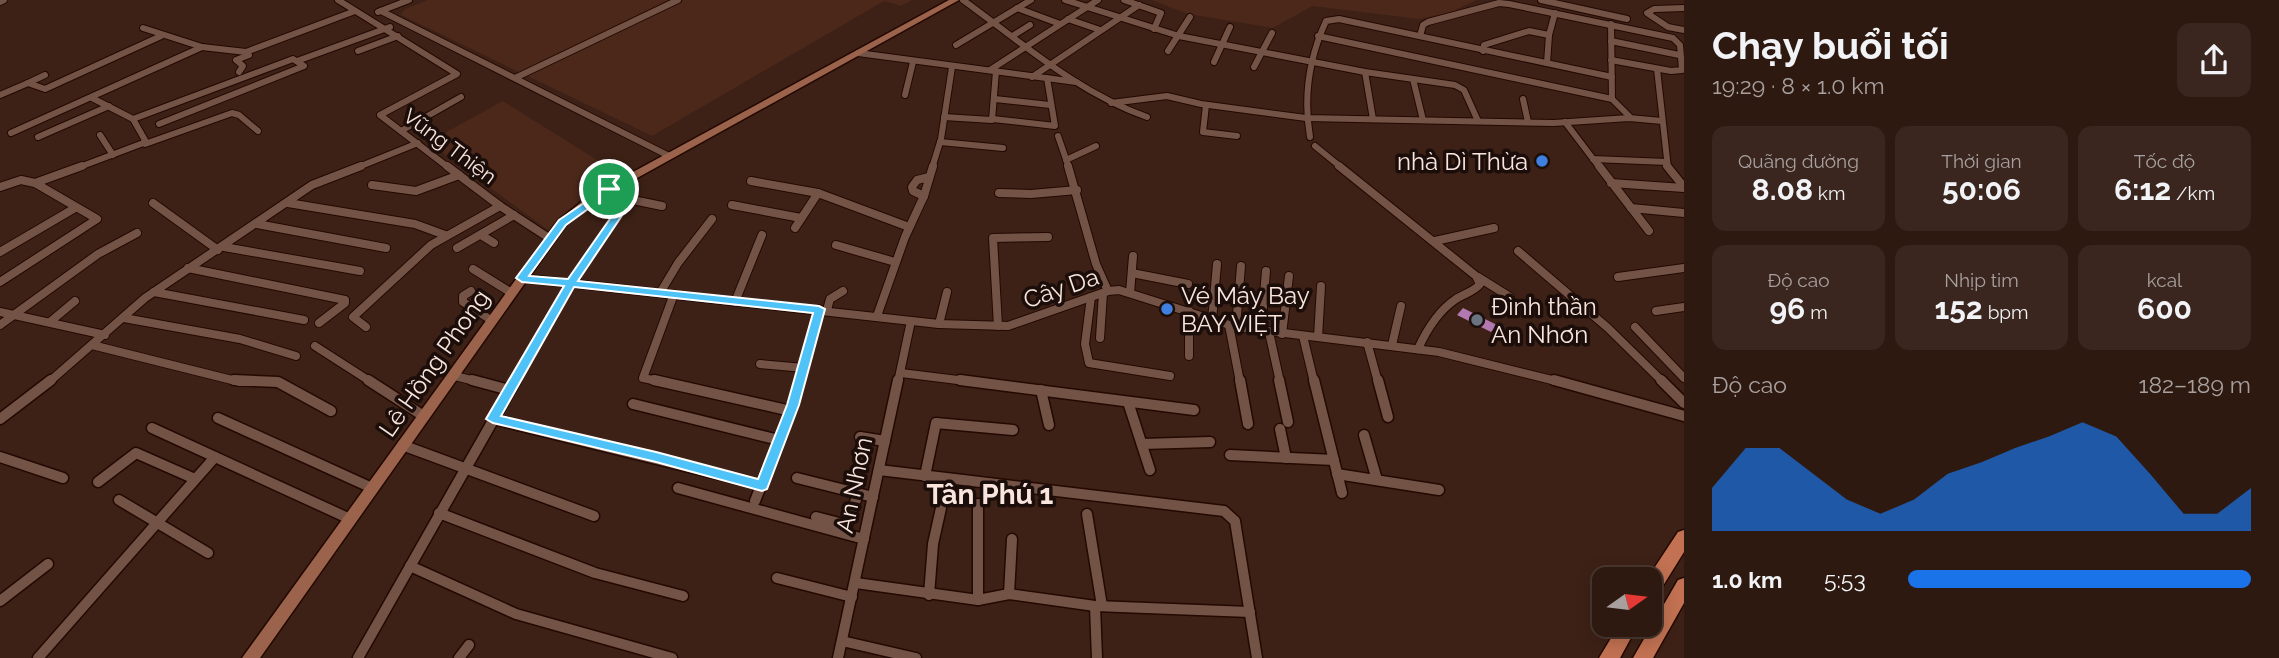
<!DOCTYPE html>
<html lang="vi">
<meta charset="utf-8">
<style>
body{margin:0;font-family:Raleway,sans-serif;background:#3a261e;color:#f1f3f6;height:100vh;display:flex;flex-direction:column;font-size:26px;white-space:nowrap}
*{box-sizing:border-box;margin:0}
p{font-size:23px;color:#a7a09f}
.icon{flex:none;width:38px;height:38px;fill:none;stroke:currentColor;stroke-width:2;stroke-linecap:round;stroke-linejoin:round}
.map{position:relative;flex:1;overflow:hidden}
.sheet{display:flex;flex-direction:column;background:#2e1910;width:595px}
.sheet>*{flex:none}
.needle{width:46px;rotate:76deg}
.buttons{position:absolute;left:1592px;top:567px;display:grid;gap:14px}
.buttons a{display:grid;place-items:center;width:70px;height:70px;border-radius:14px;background:#2e1910;box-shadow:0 4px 18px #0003,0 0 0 2px #493830;font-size:35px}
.pin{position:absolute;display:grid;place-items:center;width:60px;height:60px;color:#fff;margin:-30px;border:4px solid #fff;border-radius:50%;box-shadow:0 2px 7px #0007}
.round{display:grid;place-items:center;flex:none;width:74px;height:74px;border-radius:14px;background:#3a261e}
.summary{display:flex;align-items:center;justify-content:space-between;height:119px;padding:0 28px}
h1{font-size:38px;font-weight:700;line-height:52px}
.stats{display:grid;grid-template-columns:repeat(3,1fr);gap:10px;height:119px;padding:7px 28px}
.stats div{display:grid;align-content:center;border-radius:14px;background:#3a261e;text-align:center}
.stats b{font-size:30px;font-weight:700}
.stats small{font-size:19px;font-weight:400}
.stats p{font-size:19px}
.chart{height:196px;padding:14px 28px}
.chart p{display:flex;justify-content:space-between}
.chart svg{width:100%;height:126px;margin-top:7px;fill:#1a73e8;opacity:.7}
ul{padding:0 28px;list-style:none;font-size:23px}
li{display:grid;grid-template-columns:112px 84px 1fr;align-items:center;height:52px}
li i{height:18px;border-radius:9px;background:#1a73e8}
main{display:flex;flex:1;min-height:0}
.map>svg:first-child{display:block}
.built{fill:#4c281b}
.building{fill:#b278b0}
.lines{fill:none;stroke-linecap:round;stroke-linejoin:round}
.minor-far2-casing{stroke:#230902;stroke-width:8}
.minor-far1-casing{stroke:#230902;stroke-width:10}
.minor-casing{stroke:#230902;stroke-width:13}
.secondary-casing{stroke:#230902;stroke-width:3}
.primary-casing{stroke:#230902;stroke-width:3}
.minor-far2{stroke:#745347;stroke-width:6}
.minor-far1{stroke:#745347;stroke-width:8}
.minor{stroke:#745347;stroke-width:10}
.secondary{fill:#9b634c;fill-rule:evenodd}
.primary{fill:#c27252;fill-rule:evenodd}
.route{fill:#4fc3f7;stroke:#fff;stroke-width:2;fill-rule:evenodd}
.shop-dot{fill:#3f7fe0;stroke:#1b0e0a;stroke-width:2.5}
.worship-dot{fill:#6b7280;stroke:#1b0e0a;stroke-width:2.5}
.labels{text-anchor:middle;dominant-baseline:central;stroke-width:7;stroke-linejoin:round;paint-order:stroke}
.far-street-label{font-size:21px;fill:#f9e5de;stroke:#1b0e0a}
.poi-label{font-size:24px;fill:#f9e5de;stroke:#1b0e0a;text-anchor:start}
.street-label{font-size:24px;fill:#f9e5de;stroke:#1b0e0a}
.quarter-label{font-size:28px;font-weight:bold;fill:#f9e5de;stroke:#1b0e0a}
</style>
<main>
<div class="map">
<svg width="1684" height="658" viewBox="0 0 1684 658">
<rect width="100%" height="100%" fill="#3d2116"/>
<g class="built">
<path d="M428 0H912L901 6 884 1 652 136 401 15 405 9Z"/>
<path d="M1152 0H1477L1451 12 1419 19 1312 6 1273 28 1188 14Z"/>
<path d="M503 101 621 175 559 217 548 230 428 142Z"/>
</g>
<path class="building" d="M1463 308 1497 325 1491 332 1457 315Z"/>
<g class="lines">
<defs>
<g id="minor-far2">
<path d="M338 0 457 74 380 115 449 168"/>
<path d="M963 0C1021 42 1078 93 1147 117"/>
<path d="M1065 0 1179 36 1365 72 1455 85 1464 90 1478 121"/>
<path d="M1124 0 1161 13 1154 29"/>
<path d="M1541 0 1627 19"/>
<path d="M0 2 4 0"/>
<path d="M1017 8 1060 24"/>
<path d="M1684 8 1654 9 1647 13 1668 27 1684 30"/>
<path d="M381 11 669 156"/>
<path d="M378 12 409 0"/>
<path d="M1068 19 1100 30"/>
<path d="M1611 24 1612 99 1631 118"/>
<path d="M143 28 202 47 246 52 355 11"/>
<path d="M1014 35 1030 25"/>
<path d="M1318 36 1612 99"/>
<path d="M1420 36 1423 25 1428 22 1499 3 1509 4 1673 38 1680 45 1682 70 1671 71 1611 60"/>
<path d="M1611 41 1679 55"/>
<path d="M956 45 1031 0"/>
<path d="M358 51 398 36"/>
<path d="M1168 51 1190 17"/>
<path d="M1483 51 1484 45 1529 31 1549 35"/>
<path d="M858 53 1076 82"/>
<path d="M297 61 390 27"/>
<path d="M1214 62 1230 27"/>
<path d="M1547 63 1549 35 1555 13"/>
<path d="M1254 67 1272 33"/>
<path d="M1657 69 1668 168"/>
<path d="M990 70 1098 0"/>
<path d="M239 72 243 66 236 60 249 55"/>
<path d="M1365 72 1373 119"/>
<path d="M1032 77 1139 5"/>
<path d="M515 78 678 0"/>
<path d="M1413 79 1423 120"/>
<path d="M28 83 45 75"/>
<path d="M0 95 28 83 45 89 161 36"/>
<path d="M905 95 913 62"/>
<path d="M995 99 1050 105"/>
<path d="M1523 99 1528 122"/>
<path d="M1111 103 1167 96 1201 104 1306 118 1554 123 1629 118 1662 121"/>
<path d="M1206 105 1203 132 1237 136"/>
<path d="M944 117 992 120 996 71"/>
<path d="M133 119 293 59 304 66 159 124"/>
<path d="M993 119 1055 126 1047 78"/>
<path d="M1565 122 1600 168"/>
<path d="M401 131 461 97"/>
<path d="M11 133 202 47"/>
<path d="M100 135 113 155"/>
<path d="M1058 136 1069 168"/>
<path d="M38 137 109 106"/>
<path d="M1310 137C1303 96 1309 58 1326 21L1339 19 1612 77"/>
<path d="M940 142 1003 148"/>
<path d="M145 144 232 113 239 115 258 131"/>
<path d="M1315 146 1342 168"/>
<path d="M1593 159 1667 162"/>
<path d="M1066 160 1096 146"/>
<path d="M77 168 146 142 133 119 92 98"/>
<path d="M356 168 418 143"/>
<path d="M932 168 941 139 952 67"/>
</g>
<g id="minor-far1">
<path d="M447 166 500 206 549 238"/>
<path d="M1068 166 1096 264 1108 291"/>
<path d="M1339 166 1476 276 1480 284C1475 291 1464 294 1456 299 1438 311 1427 329 1418 349"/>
<path d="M1599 166 1649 231"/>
<path d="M1667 166 1684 187"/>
<path d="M751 181 818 193"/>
<path d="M35 183 82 166"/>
<path d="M1611 183 1684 188"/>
<path d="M372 185 416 191 459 175"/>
<path d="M0 187 21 180 35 183 97 219 0 282"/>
<path d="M609 189 628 199 662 206"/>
<path d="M999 193 1031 194 1077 190"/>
<path d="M924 196 913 191 912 187 917 180 929 177"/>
<path d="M153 203 218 250"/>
<path d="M288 203 415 224 445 235"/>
<path d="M732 205 801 218"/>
<path d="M1631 208 1684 213"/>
<path d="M257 224 386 248"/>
<path d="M795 228 818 193 909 227"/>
<path d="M481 235 494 243"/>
<path d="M1435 241 1494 228"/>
<path d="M836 245 895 262"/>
<path d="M224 247 360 271"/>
<path d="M457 248 514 215"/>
<path d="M1518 251 1608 328 1663 382"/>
<path d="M0 252 75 208"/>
<path d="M188 268 345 300V303L319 323"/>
<path d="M473 269 510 292"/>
<path d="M1132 273 1188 284"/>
<path d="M1478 277 1510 297"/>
<path d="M1618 277 1684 268"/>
<path d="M522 278 939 324 1008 326 1108 291 1119 290 1236 327 1439 352 1560 382"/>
<path d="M471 291 463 296V302L491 320"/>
<path d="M154 292 304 320"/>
<path d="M660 293 678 263 712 219"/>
<path d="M1130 293 1133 256"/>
<path d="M1091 297 1085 344 1089 363 1170 376"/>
<path d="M735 302 762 235"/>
<path d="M827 310 830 299 843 291"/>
<path d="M1189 311V356"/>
<path d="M1656 311 1684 307"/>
<path d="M0 312 105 335"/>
<path d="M877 316 905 237 924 196 933 166"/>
<path d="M124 318 240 339 296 356"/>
<path d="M1212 320 1217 264"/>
<path d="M50 322 75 301"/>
<path d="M939 324 947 292"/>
<path d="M0 325 98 254 137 233"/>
<path d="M1229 325 1240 382"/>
<path d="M998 326 993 238 1048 237"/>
<path d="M366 327 353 317 431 245 500 206"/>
<path d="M1236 327 1241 266"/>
<path d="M1635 327 1684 378"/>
<path d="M1261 331 1266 271"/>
<path d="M1269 332 1280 382"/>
<path d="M1282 334 1289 276"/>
<path d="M1303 336 1314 382"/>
<path d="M1318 337 1321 286"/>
<path d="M1100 338 1103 293"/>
<path d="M1367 342 1378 382"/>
<path d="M92 345 240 382H278"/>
<path d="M1392 345 1401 306"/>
<path d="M315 346 371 382"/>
<path d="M760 364 804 368"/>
<path d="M901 373 974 382"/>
<path d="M451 375 479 382"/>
<path d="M49 382 145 298 312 185 361 166"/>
<path d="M515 382 571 283 628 199"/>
<path d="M662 382 643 378 674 294"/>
<path d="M799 382 819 309"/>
<path d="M898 382 911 321"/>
</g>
<g id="minor">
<path d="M234 380 278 382 331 411"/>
<path d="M368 380 422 415"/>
<path d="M472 380 509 390"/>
<path d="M654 380 791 411"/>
<path d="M960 380 1194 410"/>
<path d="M1240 380 1248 424"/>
<path d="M1279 380 1288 422"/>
<path d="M1314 380 1342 493"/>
<path d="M1378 380 1388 417"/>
<path d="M1554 380 1684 416"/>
<path d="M1661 380 1684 403"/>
<path d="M1041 390 1049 425"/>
<path d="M1128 402 1150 470"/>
<path d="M633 404 779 440"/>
<path d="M218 418 372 488"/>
<path d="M0 419 51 380"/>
<path d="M493 419 762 485"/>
<path d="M152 428 350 519"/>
<path d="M1280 429 1286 458"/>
<path d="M1364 435 1377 480"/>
<path d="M860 437 885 441"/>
<path d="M1142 444 1210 442"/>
<path d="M402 445 594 516"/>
<path d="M1230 455 1334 460"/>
<path d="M0 457 63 478"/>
<path d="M879 470 1224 511 1235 521 1257 658"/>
<path d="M1337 474 1439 490"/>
<path d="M925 476 936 423 1013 430"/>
<path d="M797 478 873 497"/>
<path d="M98 482 136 453 195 479"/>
<path d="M678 488 864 539"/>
<path d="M119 500 208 553"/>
<path d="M755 501 793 405 800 380"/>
<path d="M978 504V600"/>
<path d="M439 513 595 573 683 596"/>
<path d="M1087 514 1102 606"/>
<path d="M816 517 847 525 858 494"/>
<path d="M410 566 516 614 672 658"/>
<path d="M777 578 852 597"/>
<path d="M856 583 978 600 1009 594 1095 606 1250 612"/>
<path d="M1009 594 1012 539"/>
<path d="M929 595 933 544 941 508"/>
<path d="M0 601 48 564"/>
<path d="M1095 606 1097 658"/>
<path d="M842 641 916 658"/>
<path d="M38 658 215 457"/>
<path d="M358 658 516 380"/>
<path d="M459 658 469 645"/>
<path d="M838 658 898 380"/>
</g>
<path id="secondary" d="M949 0H959L619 188 593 203 566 225 260 658H242L558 221 585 199 611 184Z"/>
<g id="primary">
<path d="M1684 530V552L1656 597 1650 599V579H1647L1678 532Z"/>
<path d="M1684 578V603L1653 658H1633L1678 580Z"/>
<path d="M1619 625H1638L1620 658H1599Z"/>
</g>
</defs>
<use href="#minor-far2" class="minor-far2-casing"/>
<use href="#minor-far1" class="minor-far1-casing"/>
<use href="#minor" class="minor-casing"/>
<use href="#secondary" class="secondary-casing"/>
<use href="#primary" class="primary-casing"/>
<use href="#minor-far2" class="minor-far2"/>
<use href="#minor-far1" class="minor-far1"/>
<use href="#minor" class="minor"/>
<use href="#secondary" class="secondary"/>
<use href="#primary" class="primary"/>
</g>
<path class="route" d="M609 186 633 199 578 281 819 306 825 309 799 405 767 489 762 491 656 462 493 423 486 419 564 286 522 282 516 278 559 220ZM610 193 623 200 568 279 529 276 566 225ZM574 287 813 313 787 405 758 479 656 452 501 416Z"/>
<g class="shop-dot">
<circle cx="1542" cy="161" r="7"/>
<circle cx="1167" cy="309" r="7"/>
</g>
<circle class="worship-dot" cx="1477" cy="320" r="7"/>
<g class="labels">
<g class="far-street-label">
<text transform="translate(450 146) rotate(37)">Vũng Thiện</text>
</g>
<g class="poi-label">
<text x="1528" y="161" text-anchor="end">nhà Dì Thừa</text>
<text x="1181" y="295">Vé Máy Bay<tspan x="1181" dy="28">BAY VIỆT</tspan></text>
<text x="1491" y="306">Đình thần<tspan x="1491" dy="28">An Nhơn</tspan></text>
</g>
<g class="street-label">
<text transform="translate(1061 288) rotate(-19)">Cây Da</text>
<text transform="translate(434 363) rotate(-55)">Lê Hồng Phong</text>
<text transform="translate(854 485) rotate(-78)">An Nhơn</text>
</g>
<g class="quarter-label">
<text x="990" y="494">Tân Phú 1</text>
</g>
</g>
</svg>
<div class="buttons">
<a><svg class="needle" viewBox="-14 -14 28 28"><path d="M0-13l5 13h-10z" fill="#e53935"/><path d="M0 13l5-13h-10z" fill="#a7a09f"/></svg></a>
</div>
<div class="pin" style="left:609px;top:189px;background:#1e9e55"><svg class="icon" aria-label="arrive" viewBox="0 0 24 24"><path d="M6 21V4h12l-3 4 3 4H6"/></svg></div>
</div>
<section class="sheet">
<div class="summary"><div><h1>Chạy buổi tối</h1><p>19:29 · 8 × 1.0 km</p></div><a class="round"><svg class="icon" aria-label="share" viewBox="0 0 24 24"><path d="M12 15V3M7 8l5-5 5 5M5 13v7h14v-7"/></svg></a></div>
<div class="stats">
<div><p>Quãng đường</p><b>8.08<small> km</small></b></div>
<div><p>Thời gian</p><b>50:06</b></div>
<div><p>Tốc độ</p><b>6:12<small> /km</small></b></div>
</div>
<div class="stats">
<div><p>Độ cao</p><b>96<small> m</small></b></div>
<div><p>Nhịp tim</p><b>152<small> bpm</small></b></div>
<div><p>kcal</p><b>600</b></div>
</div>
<div class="chart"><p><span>Độ cao</span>182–189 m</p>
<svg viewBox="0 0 160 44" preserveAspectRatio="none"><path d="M0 44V29L10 15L20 15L30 24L40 33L50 38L60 33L70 24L80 20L90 15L100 11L110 6L120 11L130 24L140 38L150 38L160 29V44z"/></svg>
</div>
<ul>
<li><b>1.0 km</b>5:53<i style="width:100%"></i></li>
</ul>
</section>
</main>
